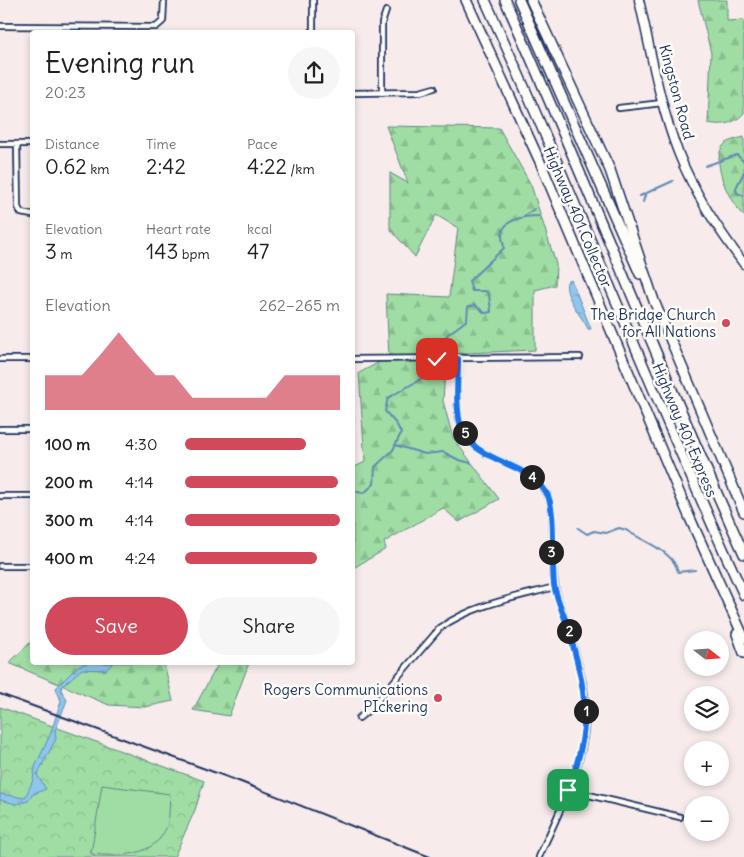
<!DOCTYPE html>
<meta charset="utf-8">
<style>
body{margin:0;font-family:Delius,sans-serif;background:#f6f6f6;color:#202124;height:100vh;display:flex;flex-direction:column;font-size:19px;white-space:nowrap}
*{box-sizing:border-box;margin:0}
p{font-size:16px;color:#757577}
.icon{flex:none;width:28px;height:28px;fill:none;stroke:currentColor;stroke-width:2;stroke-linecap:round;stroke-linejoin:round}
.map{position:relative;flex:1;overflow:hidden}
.details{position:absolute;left:30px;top:30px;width:325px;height:635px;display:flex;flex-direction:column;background:#fff;border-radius:5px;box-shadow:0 2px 8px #0003}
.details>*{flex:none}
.needle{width:32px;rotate:107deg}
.tools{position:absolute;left:684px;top:631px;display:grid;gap:10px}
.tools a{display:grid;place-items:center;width:45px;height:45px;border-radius:50%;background:#fff;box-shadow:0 2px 8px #0003;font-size:25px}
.pin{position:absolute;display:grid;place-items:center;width:42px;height:42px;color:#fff;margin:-21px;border-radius:10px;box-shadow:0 2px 8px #0006}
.km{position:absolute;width:25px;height:25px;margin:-12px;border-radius:50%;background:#222;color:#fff;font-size:14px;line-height:25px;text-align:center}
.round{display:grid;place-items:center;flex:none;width:52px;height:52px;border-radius:26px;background:#f6f6f6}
.overview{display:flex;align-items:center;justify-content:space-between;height:85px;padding:0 15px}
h1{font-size:28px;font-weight:600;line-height:38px}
.stats{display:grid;grid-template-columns:repeat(3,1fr);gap:8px;height:85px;padding:5px 15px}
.stats div{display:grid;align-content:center}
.stats b{font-size:21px;font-weight:600}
.stats small{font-size:14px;font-weight:400}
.stats p{font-size:14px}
.chart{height:140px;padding:10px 15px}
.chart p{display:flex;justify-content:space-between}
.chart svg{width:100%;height:90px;margin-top:5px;fill:#d1495b;opacity:.7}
.button{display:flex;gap:10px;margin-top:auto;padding:10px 15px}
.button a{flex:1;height:58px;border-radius:30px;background:#d1495b;color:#fff;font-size:20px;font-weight:600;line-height:58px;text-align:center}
.button a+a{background:#f6f6f6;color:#202124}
ul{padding:0 15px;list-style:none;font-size:16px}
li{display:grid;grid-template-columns:80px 60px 1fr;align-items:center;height:38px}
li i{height:12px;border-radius:6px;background:#d1495b}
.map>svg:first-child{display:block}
.forest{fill:url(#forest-firs);stroke:#5e8681}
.park{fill:url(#park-crowns);stroke:#5e8681}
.garden{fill:#a0dda4;stroke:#5e8681}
.water{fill:url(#water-ripples);stroke:#608ab3}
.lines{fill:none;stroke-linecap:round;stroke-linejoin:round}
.stream{stroke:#608ab3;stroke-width:2}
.minor-casing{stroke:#1b2f5e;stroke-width:8}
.primary-casing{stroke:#1b2f5e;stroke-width:11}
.motorway-casing{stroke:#1b2f5e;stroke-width:12}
.minor{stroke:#fdfcf7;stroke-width:4.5}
.primary{stroke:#fdfcf7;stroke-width:8}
.motorway{stroke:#fdfcf7;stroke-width:9}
.rail{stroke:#1b2f5e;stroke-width:2}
.route-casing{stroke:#fff;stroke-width:10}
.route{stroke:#1a73e8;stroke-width:6}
.poi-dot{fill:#d1495b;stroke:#fdfcf7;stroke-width:2}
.labels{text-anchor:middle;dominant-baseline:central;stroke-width:5;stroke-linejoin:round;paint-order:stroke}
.street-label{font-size:15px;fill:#1b2f5e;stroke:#fdfcf7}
.poi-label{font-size:15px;fill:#1b2f5e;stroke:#fdfcf7;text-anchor:end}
</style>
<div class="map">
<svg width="744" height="857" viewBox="0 0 744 857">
<defs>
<pattern id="forest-firs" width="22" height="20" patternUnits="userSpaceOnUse" patternTransform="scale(1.25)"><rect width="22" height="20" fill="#a0dda4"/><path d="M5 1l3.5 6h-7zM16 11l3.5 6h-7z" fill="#89be90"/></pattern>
<pattern id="park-crowns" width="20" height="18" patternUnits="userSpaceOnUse" patternTransform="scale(1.25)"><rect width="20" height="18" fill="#a0dda4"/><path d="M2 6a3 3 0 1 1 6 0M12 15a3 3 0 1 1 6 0" fill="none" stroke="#89be90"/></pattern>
<pattern id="water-ripples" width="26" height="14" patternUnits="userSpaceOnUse" patternTransform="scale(1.25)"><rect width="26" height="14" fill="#8ec6ec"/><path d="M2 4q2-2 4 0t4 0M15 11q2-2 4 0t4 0" fill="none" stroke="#7aaacd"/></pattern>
</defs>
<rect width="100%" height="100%" fill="#f7ebeb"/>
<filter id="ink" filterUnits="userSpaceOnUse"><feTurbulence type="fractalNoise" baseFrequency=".02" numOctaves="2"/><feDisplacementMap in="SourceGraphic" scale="10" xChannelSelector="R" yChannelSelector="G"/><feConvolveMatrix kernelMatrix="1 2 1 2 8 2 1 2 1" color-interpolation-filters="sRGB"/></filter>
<g filter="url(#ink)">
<g class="forest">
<path d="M698 0H727V21L744 20V113C734 124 723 126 708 123L711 53Z"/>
<path d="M386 126 499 128 531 185 556 264 555 285 535 290V350L446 354 443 401 453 438 499 499 459 522 443 508 384 542 386 549 353 568V468L365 462 359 373 389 357 386 294 449 297 458 228 436 215 415 257 390 229V173L408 183Z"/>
<path d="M744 137V216C731 205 710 163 723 146 728 140 737 139 744 137Z"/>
<path d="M32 641V662L164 663 173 701 145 707 109 705 9 663Z"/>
<path d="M216 663H249L229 716 193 710 218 664Z"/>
</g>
<path class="park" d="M0 707 204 781 195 810 174 857H0Z"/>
<path class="garden" d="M102 785 170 794C169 804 170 816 167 826 155 857 121 857 91 854Z"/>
<g class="water">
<path d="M571 280 573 284 591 329H588C582 316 563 296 567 282Z"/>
<path d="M88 663H113L106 670 82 669 62 686 61 690 67 700 55 731 56 739 37 775 46 789 33 794 28 801 16 804 0 800V794L25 798 33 780 35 767 50 735 61 701 56 688 78 666Z"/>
</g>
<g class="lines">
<g class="stream">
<path d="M705 166 737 155 744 162"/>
<path d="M744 172 736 188 737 193 744 196"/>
<path d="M640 196 673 181"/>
<path d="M643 202 645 195"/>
<path d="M524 216 534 209"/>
<path d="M395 445 425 454 443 452 459 460 471 463"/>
<path d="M352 491 364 493 374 484 375 467 393 450 401 433 397 425 385 411 388 398 421 379 447 335 467 320 468 307 475 305 485 313 491 312 489 294 485 291H472L469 281 504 248C504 244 502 240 502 236 502 218 527 216 539 216"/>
<path d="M578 528 587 534 594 531 606 533 619 528 626 530C642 541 674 551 678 572L695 570"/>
</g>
<defs>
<g id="minor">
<path d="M313 0V32"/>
<path d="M0 26 156 27 163 21 164 0"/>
<path d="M352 93 420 92 434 88"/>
<path d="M382 93V23L386 11"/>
<path d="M619 108 662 103"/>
<path d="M0 144H32"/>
<path d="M17 144 18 207 21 213 32 215"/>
<path d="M0 359H32"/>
<path d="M352 359 580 357"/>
<path d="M457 359C458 378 455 405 460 423 470 464 526 459 546 492 557 510 550 560 555 585 557 600 564 614 569 629 574 647 579 665 583 684 596 745 563 803 539 857"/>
<path d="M0 429H32"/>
<path d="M0 496H32"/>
<path d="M0 566H32"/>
<path d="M359 718 370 709 440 628C472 605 517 597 555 587"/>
<path d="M568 790 680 817"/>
</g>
<path id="primary" d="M639 0C651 51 659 103 678 152 694 193 718 229 744 264"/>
<g id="motorway">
<path d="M466 0 541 164 689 516 744 638"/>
<path d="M485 0C576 196 653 399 744 595"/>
<path d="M505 0C587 183 661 371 744 554"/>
<path d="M519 0 640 274"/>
<path d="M531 0 610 170 654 301 744 512"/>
<path d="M737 634 744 653"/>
</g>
</defs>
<use href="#minor" class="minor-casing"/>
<use href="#primary" class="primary-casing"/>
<use href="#motorway" class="motorway-casing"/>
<use href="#minor" class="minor"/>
<use href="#primary" class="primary"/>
<use href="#motorway" class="motorway"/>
<path class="rail" d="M0 694 241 782 430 857"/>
</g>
</g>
<g class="lines" filter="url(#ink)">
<defs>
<path id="route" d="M437 359H458C458 379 455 403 460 423 470 464 526 459 546 492 557 509 551 560 554 585 557 600 564 614 568 628 587 693 593 726 568 790"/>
</defs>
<use href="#route" class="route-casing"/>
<use href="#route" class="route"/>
</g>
<g class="poi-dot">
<circle cx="726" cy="323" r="5"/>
<circle cx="438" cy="698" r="5"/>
</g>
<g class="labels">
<g class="street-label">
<text transform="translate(677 92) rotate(75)">Kingston Road</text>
<text transform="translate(578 217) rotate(67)">Highway 401 Collector</text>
<text transform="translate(685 430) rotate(67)">Highway 401 Express</text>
</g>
<g class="poi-label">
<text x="716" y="314">The Bridge Church<tspan x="716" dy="17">for All Nations</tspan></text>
<text x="428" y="689">Rogers Communications<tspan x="428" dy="17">PIckering</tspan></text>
</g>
</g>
</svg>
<div class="tools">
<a><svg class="needle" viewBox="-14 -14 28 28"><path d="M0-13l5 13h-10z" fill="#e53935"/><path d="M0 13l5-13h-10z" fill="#757577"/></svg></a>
<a><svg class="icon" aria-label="layers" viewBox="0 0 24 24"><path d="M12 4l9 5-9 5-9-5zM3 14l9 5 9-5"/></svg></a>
<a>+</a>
<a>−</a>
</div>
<div class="pin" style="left:568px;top:790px;background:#1e9e55"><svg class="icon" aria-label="arrive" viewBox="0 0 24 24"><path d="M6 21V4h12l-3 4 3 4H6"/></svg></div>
<div class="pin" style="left:437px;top:359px;background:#d93025"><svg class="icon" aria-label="check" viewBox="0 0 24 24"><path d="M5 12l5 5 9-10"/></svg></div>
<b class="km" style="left:586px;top:711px">1</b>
<b class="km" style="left:569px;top:631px">2</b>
<b class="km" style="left:551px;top:552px">3</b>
<b class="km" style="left:532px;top:477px">4</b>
<b class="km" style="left:465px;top:433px">5</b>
<section class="details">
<div class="overview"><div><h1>Evening run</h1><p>20:23</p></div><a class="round"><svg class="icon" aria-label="share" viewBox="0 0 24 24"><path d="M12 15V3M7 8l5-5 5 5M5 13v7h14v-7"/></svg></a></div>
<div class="stats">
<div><p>Distance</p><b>0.62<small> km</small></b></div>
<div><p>Time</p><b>2:42</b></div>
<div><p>Pace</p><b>4:22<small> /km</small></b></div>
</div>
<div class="stats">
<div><p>Elevation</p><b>3<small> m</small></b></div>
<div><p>Heart rate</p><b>143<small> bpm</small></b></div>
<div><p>kcal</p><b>47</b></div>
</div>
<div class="chart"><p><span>Elevation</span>262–265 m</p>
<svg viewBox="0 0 160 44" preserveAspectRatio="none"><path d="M0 44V27L10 27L20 27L30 17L40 6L50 17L60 27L70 27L80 38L90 38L100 38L110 38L120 38L130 27L140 27L150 27L160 27V44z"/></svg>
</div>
<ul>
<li><b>100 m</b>4:30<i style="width:78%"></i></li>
<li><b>200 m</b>4:14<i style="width:99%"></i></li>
<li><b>300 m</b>4:14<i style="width:100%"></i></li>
<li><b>400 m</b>4:24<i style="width:85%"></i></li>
</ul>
<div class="button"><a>Save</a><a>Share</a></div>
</section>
</div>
